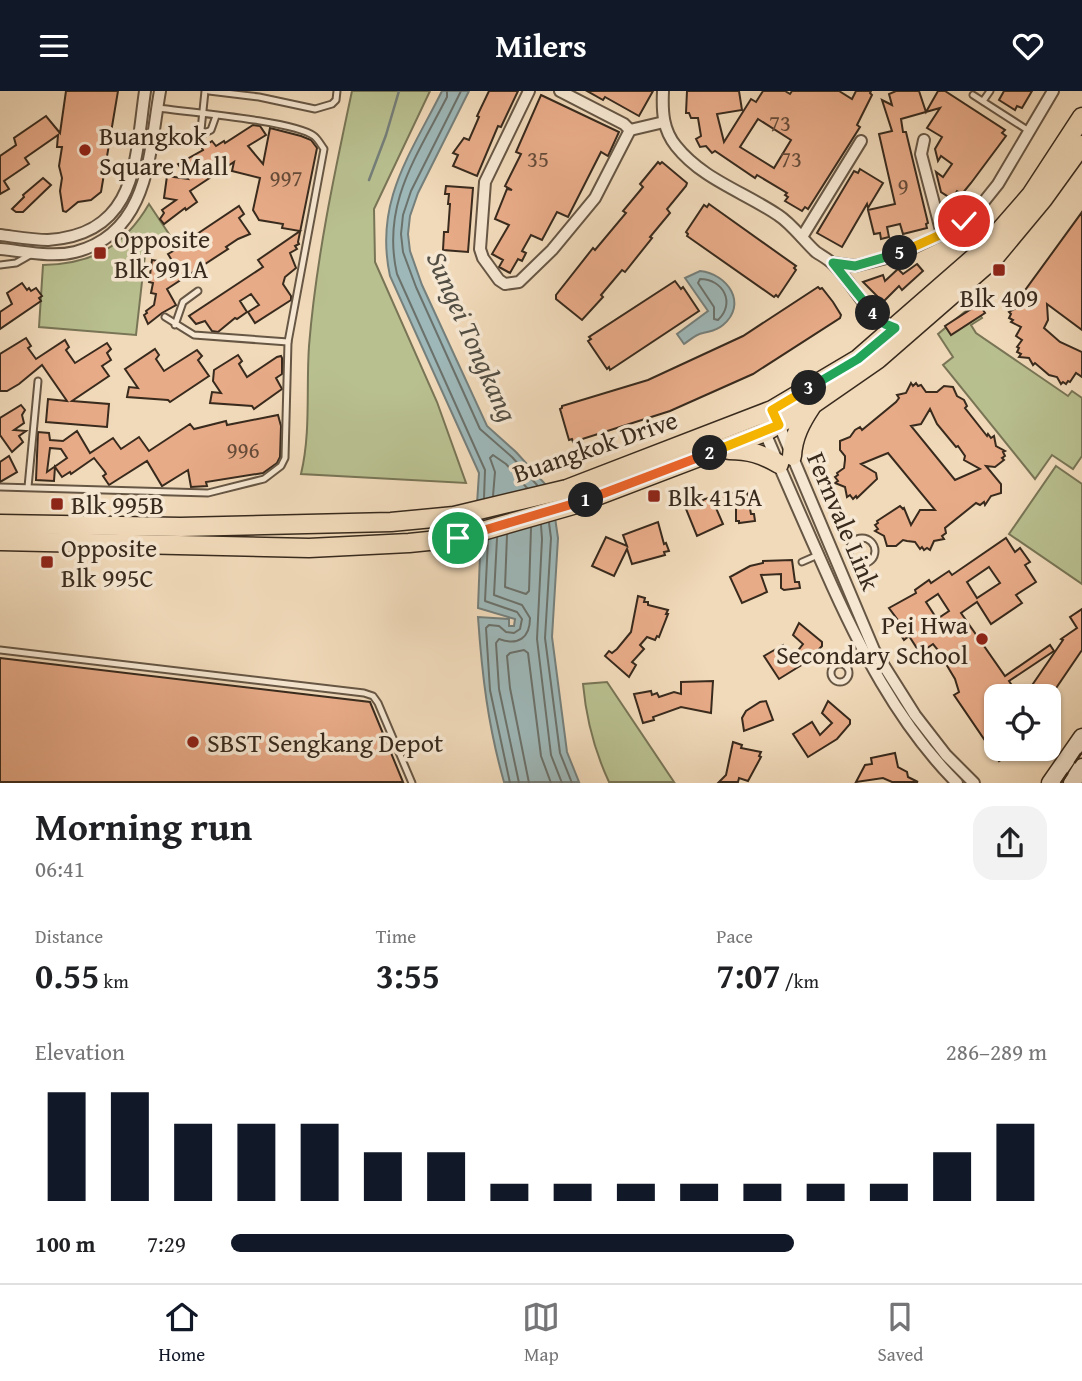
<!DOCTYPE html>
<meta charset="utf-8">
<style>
body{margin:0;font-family:"Gentium Book Plus",serif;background:#f2f2f2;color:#202124;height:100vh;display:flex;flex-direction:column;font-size:26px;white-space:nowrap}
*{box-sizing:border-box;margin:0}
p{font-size:23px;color:#757577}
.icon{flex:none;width:38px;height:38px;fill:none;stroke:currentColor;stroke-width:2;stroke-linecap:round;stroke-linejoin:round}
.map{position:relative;height:692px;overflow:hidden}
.side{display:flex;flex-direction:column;background:#fff;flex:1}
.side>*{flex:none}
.controls{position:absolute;left:984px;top:593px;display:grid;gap:14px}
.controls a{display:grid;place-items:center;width:77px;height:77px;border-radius:14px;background:#fff;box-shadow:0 2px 5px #0004;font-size:35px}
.pin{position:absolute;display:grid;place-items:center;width:60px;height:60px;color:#fff;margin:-30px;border:4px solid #fff;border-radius:50%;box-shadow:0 2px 7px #0007}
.km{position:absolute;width:35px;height:35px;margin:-18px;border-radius:50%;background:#222;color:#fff;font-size:19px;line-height:35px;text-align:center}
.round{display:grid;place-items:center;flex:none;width:74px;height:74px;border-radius:21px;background:#f2f2f2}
.head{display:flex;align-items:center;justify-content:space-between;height:119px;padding:0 35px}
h1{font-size:38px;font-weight:700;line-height:52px}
.stats{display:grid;grid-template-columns:repeat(3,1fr);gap:10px;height:119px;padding:7px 35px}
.stats div{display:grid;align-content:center}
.stats b{font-size:35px;font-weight:700}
.stats small{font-size:19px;font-weight:400}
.stats p{font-size:19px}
.chart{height:196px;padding:14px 35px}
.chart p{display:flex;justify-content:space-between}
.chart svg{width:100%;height:126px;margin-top:7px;stroke:#111827;stroke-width:6}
ul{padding:0 35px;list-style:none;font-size:23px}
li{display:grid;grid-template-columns:112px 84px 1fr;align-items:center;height:52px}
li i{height:18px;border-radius:9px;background:#111827}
header{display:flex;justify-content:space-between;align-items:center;height:91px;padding:0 35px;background:#111827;color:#fff;font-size:32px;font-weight:700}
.tab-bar{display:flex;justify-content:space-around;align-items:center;height:98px;border-top:2px solid #e0e0e0;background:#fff;font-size:19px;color:#757577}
.tab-bar a{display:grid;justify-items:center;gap:4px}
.tab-bar .current{color:#111827}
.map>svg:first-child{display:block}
.green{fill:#b9c090;stroke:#787556;stroke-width:2}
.water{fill:#9eb8b9;stroke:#757f7b;stroke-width:2}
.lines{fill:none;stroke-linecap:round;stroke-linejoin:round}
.shore{stroke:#6b716b;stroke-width:2}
.stream{stroke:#757f7b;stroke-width:2.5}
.building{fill:#e8ab88;stroke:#382a1d;stroke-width:2;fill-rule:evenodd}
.lane-casing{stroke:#665644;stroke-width:9}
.street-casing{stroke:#665644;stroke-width:14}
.secondary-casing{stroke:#382a1d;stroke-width:19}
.primary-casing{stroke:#382a1d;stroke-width:21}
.lane{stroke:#f6e7d2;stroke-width:5}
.street{stroke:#f6e7d2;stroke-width:10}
.secondary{stroke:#f6e7d2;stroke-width:16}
.primary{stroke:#f1daba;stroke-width:18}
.rail{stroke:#382a1d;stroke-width:2.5;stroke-dasharray:12 12;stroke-linecap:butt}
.split-1-casing{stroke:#fff;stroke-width:14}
.split-2-casing{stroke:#fff;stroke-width:14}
.split-3-casing{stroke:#fff;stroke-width:14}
.split-4-casing{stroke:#fff;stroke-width:14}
.split-5-casing{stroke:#fff;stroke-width:14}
.split-6-casing{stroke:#fff;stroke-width:14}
.split-1{stroke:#f0652b;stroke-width:9}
.split-2{stroke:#f0652b;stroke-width:9}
.split-3{stroke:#f5b400;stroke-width:9}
.split-4{stroke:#22a559;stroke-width:9}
.split-5{stroke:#22a559;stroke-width:9}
.split-6{stroke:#f5b400;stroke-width:9}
.poi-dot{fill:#8f2418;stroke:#f6e7d2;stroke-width:2.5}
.labels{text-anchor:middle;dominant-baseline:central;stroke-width:7;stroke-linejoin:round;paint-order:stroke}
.number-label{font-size:23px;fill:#644a38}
.poi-label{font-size:26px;fill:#382a1d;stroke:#f6e7d2;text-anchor:start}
.street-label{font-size:26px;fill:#382a1d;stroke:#f6e7d2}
.water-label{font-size:28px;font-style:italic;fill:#524e44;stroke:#f6e7d2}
</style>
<header><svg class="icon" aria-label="menu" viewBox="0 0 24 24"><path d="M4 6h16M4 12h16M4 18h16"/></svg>Milers<svg class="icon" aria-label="heart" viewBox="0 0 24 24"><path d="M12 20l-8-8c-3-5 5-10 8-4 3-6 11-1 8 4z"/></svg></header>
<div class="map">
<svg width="1082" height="692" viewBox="0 0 1082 692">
<rect width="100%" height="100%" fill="#f1daba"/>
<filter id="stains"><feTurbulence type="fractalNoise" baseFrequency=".00286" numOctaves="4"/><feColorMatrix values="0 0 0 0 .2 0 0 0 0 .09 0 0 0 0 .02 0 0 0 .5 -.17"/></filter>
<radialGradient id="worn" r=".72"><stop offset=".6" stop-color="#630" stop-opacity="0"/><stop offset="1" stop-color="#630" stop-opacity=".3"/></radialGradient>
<g class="green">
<path d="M352 0H430L374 118 375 171 437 311 466 392 301 383C311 341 306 298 309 255 316 169 334 84 352 0Z"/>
<path d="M149 113 171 146 145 164 136 244 39 236 43 174C92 173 124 156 149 113Z"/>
<path d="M973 214 982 227 971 234 976 242 1068 305 1072 300 1082 307V365L1073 378 1052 364 1035 388 943 274 953 266 938 243Z"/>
<path d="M1056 375 1082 393V493L1009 443Z"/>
<path d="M607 591 674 691H609C595 661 586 626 583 593Z"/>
</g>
<g class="water">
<path d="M442 0H469L418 102 410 125 408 143 410 160 422 194 487 335 516 361 546 394 553 413 558 447 552 546 567 661 579 691H504C488 635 482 584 478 526L509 528V535H514L515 528 478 517 481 437 477 413 479 382 390 185C374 111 410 64 442 0Z"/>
<path d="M700 180C728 183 748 213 723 234 716 240 711 240 703 242 696 243 690 249 684 253L677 243 708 220 685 187Z"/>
</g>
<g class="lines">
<g class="shore">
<path d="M447 0V6C417 65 381 113 397 183L485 379 484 407"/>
<path d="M461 0 411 100 403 124 401 143 403 161 416 196 480 338 512 366 537 394"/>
<path d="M700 188C723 188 736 212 718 229L714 228V216L698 192Z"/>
<path d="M493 405 495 381 490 367 493 364 506 373 527 397"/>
<path d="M549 432 551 447 545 547 560 662 572 692"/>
<path d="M541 434 542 448 537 548 551 664 562 692"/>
<path d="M507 444 505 496 526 503 529 500 531 437"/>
<path d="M497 447 494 504 522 514 530 527C530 547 518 555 499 548L496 552 499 598 519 692"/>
<path d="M488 449 485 510 517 521 522 528 520 538 514 542 506 541 499 535 489 534 486 537 490 599 510 692"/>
<path d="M529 692 510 597 507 565 510 562 524 559 528 562 541 665 551 692"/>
</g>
<path class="stream" d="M369 89 386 44 399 0"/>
</g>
<g class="building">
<path d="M66 0H118L101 101 91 109 78 111 66 121 63 120 60 100 62 87 59 75 62 56H57L58 44 25 67 29 73 4 90 9 98 0 103V65L16 54 14 47 46 25 60 42Z"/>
<path d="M489 0H518L501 36 498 35 477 85 453 75 458 64 453 62 464 47 469 49 479 26 477 25Z"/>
<path d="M587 0H653L639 25 605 6 603 9Z"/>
<path d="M687 0H739L742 19 717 23 724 51 751 8 756 11 763 0H785L790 3 792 0H839L852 8 856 0H871L870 2 872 4 857 34 860 36 808 118 805 116 802 120 785 110 788 106 785 104 787 102 757 84 755 87 715 60 712 62 706 55 700 56 696 48 701 45 698 27H691L689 22H686ZM758 28 791 49 774 77 740 56Z"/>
<path d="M896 0H919L926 21 938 0H945L1005 39 1002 42 1006 45 971 92 962 103 957 100 952 108 941 101 936 81 943 86 952 73 941 65 938 70 935 58 942 46 927 37 940 17 901 28 903 41H906L928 132 926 133 927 137 903 143 900 133 887 136 889 146 881 148 880 142 874 143 868 119 895 113 879 43 892 40 882 9 892 14 889 3Z"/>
<path d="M1004 0H1032L1022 17 1017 15 1015 19 999 9Z"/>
<path d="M541 4 619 41 608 65 601 61 568 126 557 121 542 149 531 144 522 160 526 162 522 170 518 168 510 182 499 176 503 169 492 163 509 134 495 128 507 98 512 99 505 95 521 63 516 61Z"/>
<path d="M253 34 260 35 266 44 248 55 263 73 270 37 301 45 311 49 317 57 298 151 299 153 295 155 297 158 290 162 296 177 285 186 283 193 291 205V209L255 232 248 221 259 214 251 203 240 210 247 221 237 228 235 227 218 241 212 240 205 230 196 233 189 225 263 176 258 169 300 140 282 137 283 133 259 129 253 119 260 87 232 80 234 71 190 100 197 111 186 119 185 117 164 133 160 128 164 122 162 119 176 109 164 107 167 85 188 88 178 73 203 59 202 57 212 50 216 55 224 50 225 52Z"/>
<path d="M658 71 660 73 662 71 687 92 686 95 667 118 670 122 650 146 652 147 625 181 622 179 601 204 603 206 582 229 556 208V204L593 157 595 159 626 122 623 120 643 96 640 93Z"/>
<path d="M860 78 883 92 868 117 867 113 842 156 817 142 854 80 858 82Z"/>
<path d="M43 87 51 94 23 121H16L12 118 24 106 23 104Z"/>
<path d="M446 95 473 97 468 161 443 159 444 141H448L450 113H448L449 103H445Z"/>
<path d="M709 113 796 175 794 177 796 179 778 206 776 204 774 206 687 145 688 143 686 141 704 114 707 116Z"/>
<path d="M239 115 244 123 239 127 250 143 238 148 226 156 228 158 167 198 176 214 162 222 148 233 144 224 147 222 146 220 154 214 156 203 151 202 153 192 149 191 152 169 174 173 168 163 192 149 191 147Z"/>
<path d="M1082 121V239L1047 213 1048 229 1044 237 1060 251 1082 261V286L1076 282 1070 291 1068 290 1066 293 1063 291 1061 293 1057 286 1049 284 1035 272 1033 274 1029 267 1019 266 1021 263 1017 261 1019 257 1017 256 1022 249 1016 245 1021 236 1011 231 1013 229 1009 227 1011 223 1009 221 1016 217 1018 209 1027 199 1026 198Z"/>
<path d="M917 173 923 180 902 199 899 195 883 211 863 191 883 184 885 190 898 178 903 183Z"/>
<path d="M675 190 681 198 683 196 699 220 610 279 609 276 607 278 588 250 591 248 589 246Z"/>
<path d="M22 192 27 199 29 197 31 200 36 197 42 205 39 207 41 210 0 238V221L12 213 7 202Z"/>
<path d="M818 196 820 198 822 197 833 211 841 224 840 227 753 283 670 320 573 351 572 348 569 349 560 318 562 317V315L648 289 743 245Z"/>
<path d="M979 213 985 222 951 244 945 235Z"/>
<path d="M26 247 31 255 28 257 36 268 65 249 69 256 66 259 75 272 107 252 111 258 107 262 111 269 102 275 109 285 72 310 109 313 107 336 46 331 48 308 67 310 42 274 19 293 7 300H0V263Z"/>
<path d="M155 258 159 264 156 268 164 280 197 259 202 265 198 269 209 285 170 311 168 309 127 306 129 296 138 297 125 278Z"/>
<path d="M238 264 242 270 239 273 247 286 277 266 281 265 282 267V283L276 287 282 298 254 318 252 315 210 312 212 301 221 302 213 290 214 279Z"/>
<path d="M911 292 913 295 916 292 918 295 921 294 926 301H937L944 295 953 296 957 305 964 309 967 315 965 317 987 345 988 343 991 347 994 345 996 355 1005 360 1003 361 1005 365 1002 367 1004 369 995 376 986 375 1001 393V402L991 405 985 414 984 411 980 414 976 412 945 437 946 442 942 445 944 448 934 450 930 459 927 457 924 459 922 456 920 458 915 451 907 450 903 449 896 455H887L884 445 875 440 878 438 875 434 878 432 877 430 900 415 903 418 904 417 911 434 920 419H935L888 362 861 373 876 382 877 388 857 407 856 405 853 408 850 404 847 406 845 396 835 392 838 390 835 386 838 384 837 382 844 377 845 369V365L840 359V350L850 346 855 339 860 336 862 339 896 311 899 307 897 304 906 302ZM930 318 937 333 956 356 958 355 965 365 964 369 980 378 955 389 911 335 921 333Z"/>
<path d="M21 314 25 319 22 324 24 332 14 339 26 340 19 345 23 351 12 361 0 344V327Z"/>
<path d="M278 324 281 335 280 366 277 372 263 382 206 391 207 395 191 396 188 379 162 395 147 370 109 394 103 385 106 383 105 381 94 367 71 383 70 381 62 386 55 376 54 390 36 389 38 341 49 342 50 349 63 350 77 340 90 362 113 347 121 358 139 346 149 360 190 333 194 338 226 330 227 334ZM50 357 61 358 67 367 47 381Z"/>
<path d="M9 365 17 381 0 391V371Z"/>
<path d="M747 401 751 423H754L755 430 739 432V430H736V415L716 417 723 433 697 445 686 418 705 408 718 405V403Z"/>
<path d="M658 431 664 453 666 452 669 460 664 461 665 464 632 473 627 458 614 485 592 475 606 446 627 455 623 444Z"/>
<path d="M1006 447 1015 461 1020 457 1030 471 1025 474 1036 491 1016 504 1022 512 991 533 977 511 961 522 1005 585 1050 554 1054 560 1009 590 1020 606H996V658H1017L999 670 954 604 959 601 955 588 946 573 936 568 942 564 933 553 920 562 909 545 904 549 895 535 900 532 889 517 916 502 915 499 929 489 931 492 949 480 952 484ZM989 476 1000 492 977 507 967 491ZM938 503 949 520 937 528 926 511Z"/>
<path d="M792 469 795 491H799L800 497 784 499 781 497V483L761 484 767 501 742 512 730 486 750 475 763 472V470Z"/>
<path d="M638 505 645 507 644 511H648V514L668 519 666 523H668L659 546 657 545 655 549 647 546 640 554 644 558 632 571 636 574 629 586 605 565 609 560 612 562 617 558 631 541Z"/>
<path d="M1082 518V559L1050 606H1024L1063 549 1061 548 1077 537 1070 526Z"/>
<path d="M799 532 822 551V555L808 570 779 588 764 565 783 554 792 567 803 553 793 544Z"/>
<path d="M0 567 370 611 403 691H0Z"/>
<path d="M713 590 711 622 681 616 653 626 654 629 643 632 634 603 651 600 652 604 657 602 659 606 674 601 681 603V591Z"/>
<path d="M766 610 773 629 744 640 742 627 746 620 760 611Z"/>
<path d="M828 610 850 629V633L837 648 808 666 793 643 812 631 820 644 832 632 822 622Z"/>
<path d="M733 651 742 654 741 657 761 661 759 665 761 666 748 690 739 687 738 691H719L726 684Z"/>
<path d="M895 662 898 676 907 681 908 686 918 691H892L883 687 856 691 865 674 872 673 871 667Z"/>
</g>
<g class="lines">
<defs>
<g id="lane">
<path d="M205 0 201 39 205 42 211 39 216 25"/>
<path d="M209 0 259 6 315 18 332 13 336 9 337 0"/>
<path d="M973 4 1029 40"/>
<path d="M983 10 990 0"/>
<path d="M0 174 16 172 30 164"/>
<path d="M165 226 194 244 288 251"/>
<path d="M175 234 183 211 198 200"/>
<path d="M0 396 208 402 264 388 281 375 285 367 288 251 324 58C321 54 318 48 314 45 295 30 187 21 158 17"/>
<path d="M28 396 38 290"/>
<circle cx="862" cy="460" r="13"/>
<path d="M802 471 818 464"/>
<path d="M0 559 364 602 373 605 378 612 412 692"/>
<circle cx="840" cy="582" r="9"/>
</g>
<g id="street">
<path d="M529 0 485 91 480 158 483 167 499 189 505 193 519 191 552 159 595 107 630 39"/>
<path d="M560 0 624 33 630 39"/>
<path d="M663 0C662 21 663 39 676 55 702 88 744 101 778 124 792 133 803 149 816 161 822 165 828 168 833 173 855 194 866 226 895 237"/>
<path d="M630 39 664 31"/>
<path d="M924 49 921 63 942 143"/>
<path d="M0 144C16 146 33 149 48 149 138 143 135 69 145 0"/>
<path d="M802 146 861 50"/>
<path d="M0 158C24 160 51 167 75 161 150 142 149 61 160 0"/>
<path d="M833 172 855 175 898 164 942 143 964 130 982 113 998 93 1053 0"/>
<path d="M777 329 874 559 915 624 946 664 974 692"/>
<path d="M763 337C783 384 804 432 825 479 858 554 898 633 957 692"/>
</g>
<g id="secondary">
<path d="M1050 692 1082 646"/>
<path d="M1072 692 1082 676"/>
</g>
<g id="primary">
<path d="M729 359C749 359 762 363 779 373"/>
<path d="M792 365C793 346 801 331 811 316"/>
<path d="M0 433 181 436 391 431 454 425 567 398 772 319 858 268 984 158 1031 104 1082 26"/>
<path d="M0 450 309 457 409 452 458 447 573 414 765 341 813 313 878 268 994 167 1043 108 1082 54"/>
</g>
</defs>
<use href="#lane" class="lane-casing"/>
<use href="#street" class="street-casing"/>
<use href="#secondary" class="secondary-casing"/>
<use href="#primary" class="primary-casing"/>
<use href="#lane" class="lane"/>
<use href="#street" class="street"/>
<use href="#secondary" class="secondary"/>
<use href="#primary" class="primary"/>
<path class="rail" d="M1061 692 1082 661"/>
</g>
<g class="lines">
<defs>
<path id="split-1" d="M458 447 586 409"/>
<path id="split-2" d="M586 409 710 362"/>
<path id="split-3" d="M710 362 779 334 772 319 809 297"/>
<path id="split-4" d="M809 297 858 268 895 237 885 233 873 222"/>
<path id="split-5" d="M873 222 833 172 855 175 900 162"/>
<path id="split-6" d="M900 162 942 143 964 130"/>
</defs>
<use href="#split-1" class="split-1-casing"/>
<use href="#split-2" class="split-2-casing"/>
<use href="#split-3" class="split-3-casing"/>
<use href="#split-4" class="split-4-casing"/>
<use href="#split-5" class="split-5-casing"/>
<use href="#split-6" class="split-6-casing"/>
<use href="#split-1" class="split-1"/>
<use href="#split-2" class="split-2"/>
<use href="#split-3" class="split-3"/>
<use href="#split-4" class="split-4"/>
<use href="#split-5" class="split-5"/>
<use href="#split-6" class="split-6"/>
</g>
<g class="poi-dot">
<circle cx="85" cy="59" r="7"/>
<rect x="93" y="155" width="14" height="14" rx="3.5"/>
<rect x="992" y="172" width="14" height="14" rx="3.5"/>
<rect x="647" y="398" width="14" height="14" rx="3.5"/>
<rect x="50" y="406" width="14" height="14" rx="3.5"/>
<rect x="40" y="464" width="14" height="14" rx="3.5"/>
<circle cx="982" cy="548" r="7"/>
<circle cx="193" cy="651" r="7"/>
</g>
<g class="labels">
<g class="number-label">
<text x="780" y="31">73</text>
<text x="538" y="67">35</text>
<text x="791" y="67">73</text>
<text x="286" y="86">997</text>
<text x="903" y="94">9</text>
<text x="243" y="358">996</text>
</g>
<g class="poi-label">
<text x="99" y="44">Buangkok<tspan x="99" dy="30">Square Mall</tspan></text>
<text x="114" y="147">Opposite<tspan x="114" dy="30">Blk 991A</tspan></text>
<text x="999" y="206" text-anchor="middle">Blk 409</text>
<text x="668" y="405">Blk 415A</text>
<text x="71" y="413">Blk 995B</text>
<text x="61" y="456">Opposite<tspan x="61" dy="30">Blk 995C</tspan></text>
<text x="968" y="533" text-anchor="end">Pei Hwa<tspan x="968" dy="30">Secondary School</tspan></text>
<text x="207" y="651">SBST Sengkang Depot</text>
</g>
<g class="street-label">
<text transform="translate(595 355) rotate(-19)">Buangkok Drive</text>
<text transform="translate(844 430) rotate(67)">Fernvale Link</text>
</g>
<g class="water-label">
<text transform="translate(473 245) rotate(66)">Sungei Tongkang</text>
</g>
</g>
<rect width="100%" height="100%" filter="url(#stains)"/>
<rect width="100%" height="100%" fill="url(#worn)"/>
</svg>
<div class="controls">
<a><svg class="icon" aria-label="locate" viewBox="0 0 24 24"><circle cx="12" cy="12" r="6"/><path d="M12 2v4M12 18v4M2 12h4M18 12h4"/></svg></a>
</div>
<div class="pin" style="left:458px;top:447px;background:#1e9e55"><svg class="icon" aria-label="arrive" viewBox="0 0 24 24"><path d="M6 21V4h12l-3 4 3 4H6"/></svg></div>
<div class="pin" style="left:964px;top:130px;background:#d93025"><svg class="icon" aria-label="check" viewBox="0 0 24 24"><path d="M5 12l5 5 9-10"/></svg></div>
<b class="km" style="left:586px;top:409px">1</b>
<b class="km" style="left:710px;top:362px">2</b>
<b class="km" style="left:809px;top:297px">3</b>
<b class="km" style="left:873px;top:222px">4</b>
<b class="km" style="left:900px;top:162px">5</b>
</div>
<section class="side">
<div class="head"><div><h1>Morning run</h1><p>06:41</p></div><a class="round"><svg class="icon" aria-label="share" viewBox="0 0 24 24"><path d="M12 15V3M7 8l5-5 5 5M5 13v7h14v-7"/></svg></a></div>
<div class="stats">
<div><p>Distance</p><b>0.55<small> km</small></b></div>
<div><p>Time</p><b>3:55</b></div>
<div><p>Pace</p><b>7:07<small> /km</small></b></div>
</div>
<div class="chart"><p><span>Elevation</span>286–289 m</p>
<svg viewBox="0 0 160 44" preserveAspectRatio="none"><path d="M5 44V6M15 44V6M25 44V17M35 44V17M45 44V17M55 44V27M65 44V27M75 44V38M85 44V38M95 44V38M105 44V38M115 44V38M125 44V38M135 44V38M145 44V27M155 44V17"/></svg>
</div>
<ul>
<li><b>100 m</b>7:29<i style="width:69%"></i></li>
</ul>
</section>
<nav class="tab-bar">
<a class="current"><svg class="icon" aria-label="home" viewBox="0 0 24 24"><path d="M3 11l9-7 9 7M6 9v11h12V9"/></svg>Home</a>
<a><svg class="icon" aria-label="map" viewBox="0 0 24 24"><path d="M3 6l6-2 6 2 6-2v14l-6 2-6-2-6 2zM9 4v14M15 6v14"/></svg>Map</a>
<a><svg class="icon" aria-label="saved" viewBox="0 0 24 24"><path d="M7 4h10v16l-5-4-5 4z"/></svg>Saved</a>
</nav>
